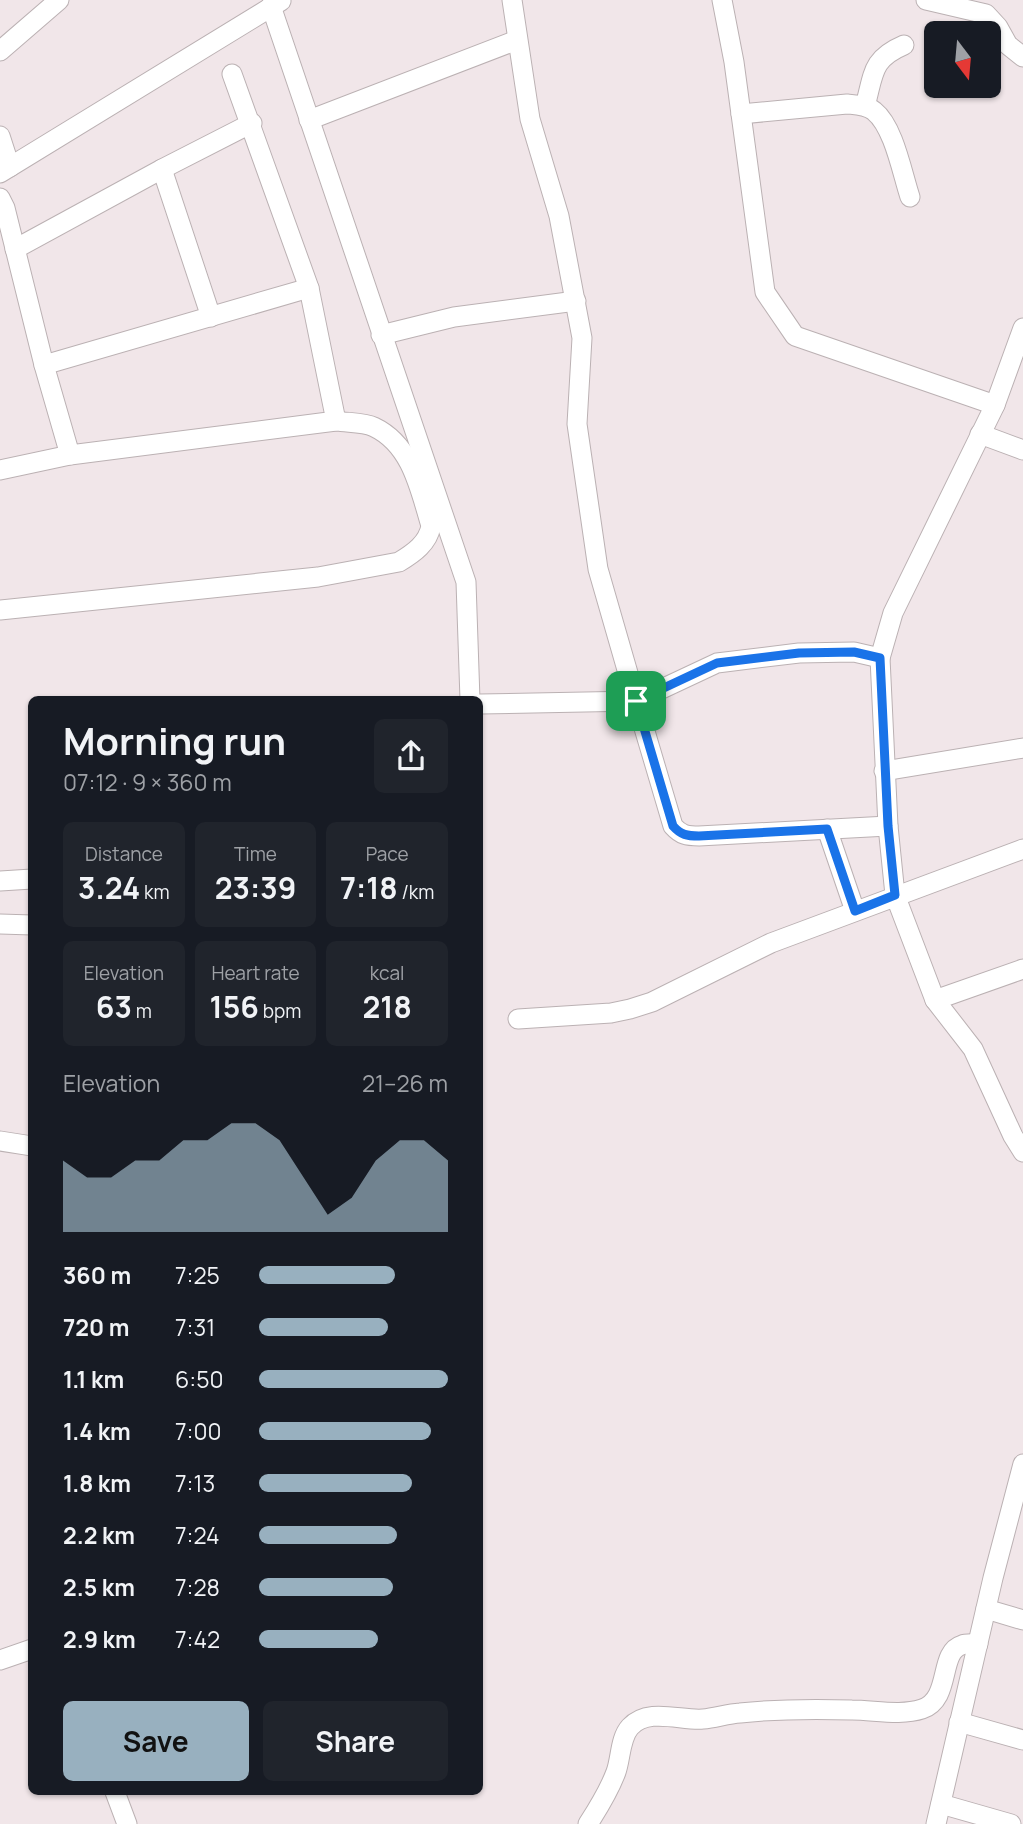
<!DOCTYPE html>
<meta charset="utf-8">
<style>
body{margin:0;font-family:Manrope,sans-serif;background:#20242c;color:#f1f3f6;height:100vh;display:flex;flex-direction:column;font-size:26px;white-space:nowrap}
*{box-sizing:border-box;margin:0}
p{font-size:23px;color:#9ea1a6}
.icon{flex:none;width:38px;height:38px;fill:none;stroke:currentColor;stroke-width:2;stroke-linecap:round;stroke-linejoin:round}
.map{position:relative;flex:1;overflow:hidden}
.sheet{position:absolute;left:28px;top:696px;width:455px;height:1099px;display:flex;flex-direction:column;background:#171b24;border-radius:10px;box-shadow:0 2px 5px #0004}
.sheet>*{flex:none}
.needle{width:46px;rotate:164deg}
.fabs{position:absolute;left:924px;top:21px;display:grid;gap:14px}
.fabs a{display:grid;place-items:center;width:77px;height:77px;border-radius:10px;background:#171b24;box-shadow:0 2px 5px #0004;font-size:35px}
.pin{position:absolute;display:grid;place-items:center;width:60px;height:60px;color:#fff;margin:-30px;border-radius:14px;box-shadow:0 4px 10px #0006}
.round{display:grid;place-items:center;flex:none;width:74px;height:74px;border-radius:10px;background:#20242c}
.summary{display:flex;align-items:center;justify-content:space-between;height:119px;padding:0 35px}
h1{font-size:38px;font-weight:700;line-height:52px}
.figures{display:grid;grid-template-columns:repeat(3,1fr);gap:10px;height:119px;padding:7px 35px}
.figures div{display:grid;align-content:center;border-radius:10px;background:#20242c;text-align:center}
.figures b{font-size:30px;font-weight:700}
.figures small{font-size:19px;font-weight:400}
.figures p{font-size:19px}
.chart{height:196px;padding:14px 35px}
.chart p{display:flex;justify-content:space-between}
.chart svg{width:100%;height:126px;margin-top:7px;fill:#98b0bf;opacity:.7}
.primary-button{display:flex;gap:14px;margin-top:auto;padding:14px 35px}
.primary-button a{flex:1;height:80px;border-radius:10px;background:#98b0bf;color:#111;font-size:28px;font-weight:700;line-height:80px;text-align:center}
.primary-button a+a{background:#20242c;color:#f1f3f6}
ul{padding:0 35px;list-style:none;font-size:23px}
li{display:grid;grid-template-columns:112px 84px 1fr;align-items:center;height:52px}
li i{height:18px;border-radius:9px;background:#98b0bf}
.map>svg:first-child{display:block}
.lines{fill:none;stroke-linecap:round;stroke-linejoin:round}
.minor-casing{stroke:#bbb1b3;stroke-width:21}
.minor{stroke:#fff;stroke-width:19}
.route-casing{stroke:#fff;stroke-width:14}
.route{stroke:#1a73e8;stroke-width:9}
</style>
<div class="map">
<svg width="1023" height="1824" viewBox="0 0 1023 1824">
<rect width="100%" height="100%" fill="#f1e6e9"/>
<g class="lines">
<defs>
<g id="minor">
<path d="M722 0 734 62 765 292 795 336 995 405 893 613 880 658 854 652 799 653 717 663 636 701 673 826C681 835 687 836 699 836L888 826"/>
<path d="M926 0 986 14 998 27 1008 45 1023 57"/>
<path d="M271 6 466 582 470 700"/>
<path d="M0 51 59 0"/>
<path d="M865 106C874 74 871 59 904 45"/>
<path d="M741 114 847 104C856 105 866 105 874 111 894 127 902 173 910 197"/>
<path d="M309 120 517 40"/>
<path d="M0 136 10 167"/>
<path d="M162 169 211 317"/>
<path d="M0 173 281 1"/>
<path d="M0 198 5 208 44 365 70 455"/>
<path d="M15 249 162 169 252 123"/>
<path d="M381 335 454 317 576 301"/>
<path d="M44 365 309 288"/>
<path d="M995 405 1023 328"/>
<path d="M980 434 1023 450"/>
<path d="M0 470 70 455 336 421 309 288 232 74"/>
<path d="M0 610 318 577 399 562C414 553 428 543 431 526 420 490 412 445 374 427 364 422 348 423 336 421"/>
<path d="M880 658 888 826 895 895 935 1000 973 1049 1013 1136 1023 1152"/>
<path d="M480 704 636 701 598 569 577 424 582 338 559 216 530 119 512 0"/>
<path d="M884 771 1023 748"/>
<path d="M827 829 855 911"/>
<path d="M0 881 32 879"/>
<path d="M0 924 32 925"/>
<path d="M935 1000 1023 969"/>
<path d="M518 1019 611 1013 630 1009 652 1002 771 943 1023 849"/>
<path d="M0 1141 32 1146"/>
<path d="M986 1609 1023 1620"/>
<path d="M0 1660 32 1649"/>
<path d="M959 1722 1023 1740"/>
<path d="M115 1792 127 1824"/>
<path d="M941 1804 1011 1824"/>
<path d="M588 1824C599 1807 609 1791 616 1772 621 1758 620 1738 630 1727 648 1707 681 1721 703 1719 715 1718 727 1714 740 1713 776 1709 815 1709 852 1710 874 1710 901 1716 922 1709 952 1699 938 1652 962 1645 967 1643 974 1644 978 1644"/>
<path d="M936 1824 993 1578 1023 1464"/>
</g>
</defs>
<use href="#minor" class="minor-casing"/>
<use href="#minor" class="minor"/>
</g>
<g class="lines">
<defs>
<path id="route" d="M854 652 880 658 888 826 895 895 855 911 827 829 699 836C687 836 681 835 673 826L636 701 717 663 799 653Z"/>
</defs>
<use href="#route" class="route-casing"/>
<use href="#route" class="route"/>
</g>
</svg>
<div class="fabs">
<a><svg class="needle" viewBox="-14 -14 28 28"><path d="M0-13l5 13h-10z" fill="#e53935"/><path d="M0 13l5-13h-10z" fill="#9ea1a6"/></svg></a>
</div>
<div class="pin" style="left:636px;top:701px;background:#1e9e55"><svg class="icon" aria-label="arrive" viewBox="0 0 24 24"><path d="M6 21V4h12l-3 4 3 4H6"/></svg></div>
<section class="sheet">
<div class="summary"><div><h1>Morning run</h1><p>07:12 · 9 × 360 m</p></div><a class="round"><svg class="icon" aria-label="share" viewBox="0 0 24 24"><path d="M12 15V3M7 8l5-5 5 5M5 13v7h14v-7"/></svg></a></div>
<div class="figures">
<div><p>Distance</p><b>3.24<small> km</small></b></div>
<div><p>Time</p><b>23:39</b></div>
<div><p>Pace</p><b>7:18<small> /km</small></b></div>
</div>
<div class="figures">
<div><p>Elevation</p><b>63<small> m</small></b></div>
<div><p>Heart rate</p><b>156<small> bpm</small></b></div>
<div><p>kcal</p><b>218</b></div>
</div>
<div class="chart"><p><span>Elevation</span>21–26 m</p>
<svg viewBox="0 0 160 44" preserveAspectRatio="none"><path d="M0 44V19L10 25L20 25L30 19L40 19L50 12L60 12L70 6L80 6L90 12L100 25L110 38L120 32L130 19L140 12L150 12L160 19V44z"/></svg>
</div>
<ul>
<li><b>360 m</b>7:25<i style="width:72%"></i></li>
<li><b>720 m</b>7:31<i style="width:68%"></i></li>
<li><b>1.1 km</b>6:50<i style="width:100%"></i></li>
<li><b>1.4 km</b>7:00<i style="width:91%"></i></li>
<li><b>1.8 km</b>7:13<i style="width:81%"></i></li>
<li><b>2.2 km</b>7:24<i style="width:73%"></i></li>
<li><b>2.5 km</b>7:28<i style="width:71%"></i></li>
<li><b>2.9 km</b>7:42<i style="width:63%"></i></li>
</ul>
<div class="primary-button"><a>Save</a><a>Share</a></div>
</section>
</div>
